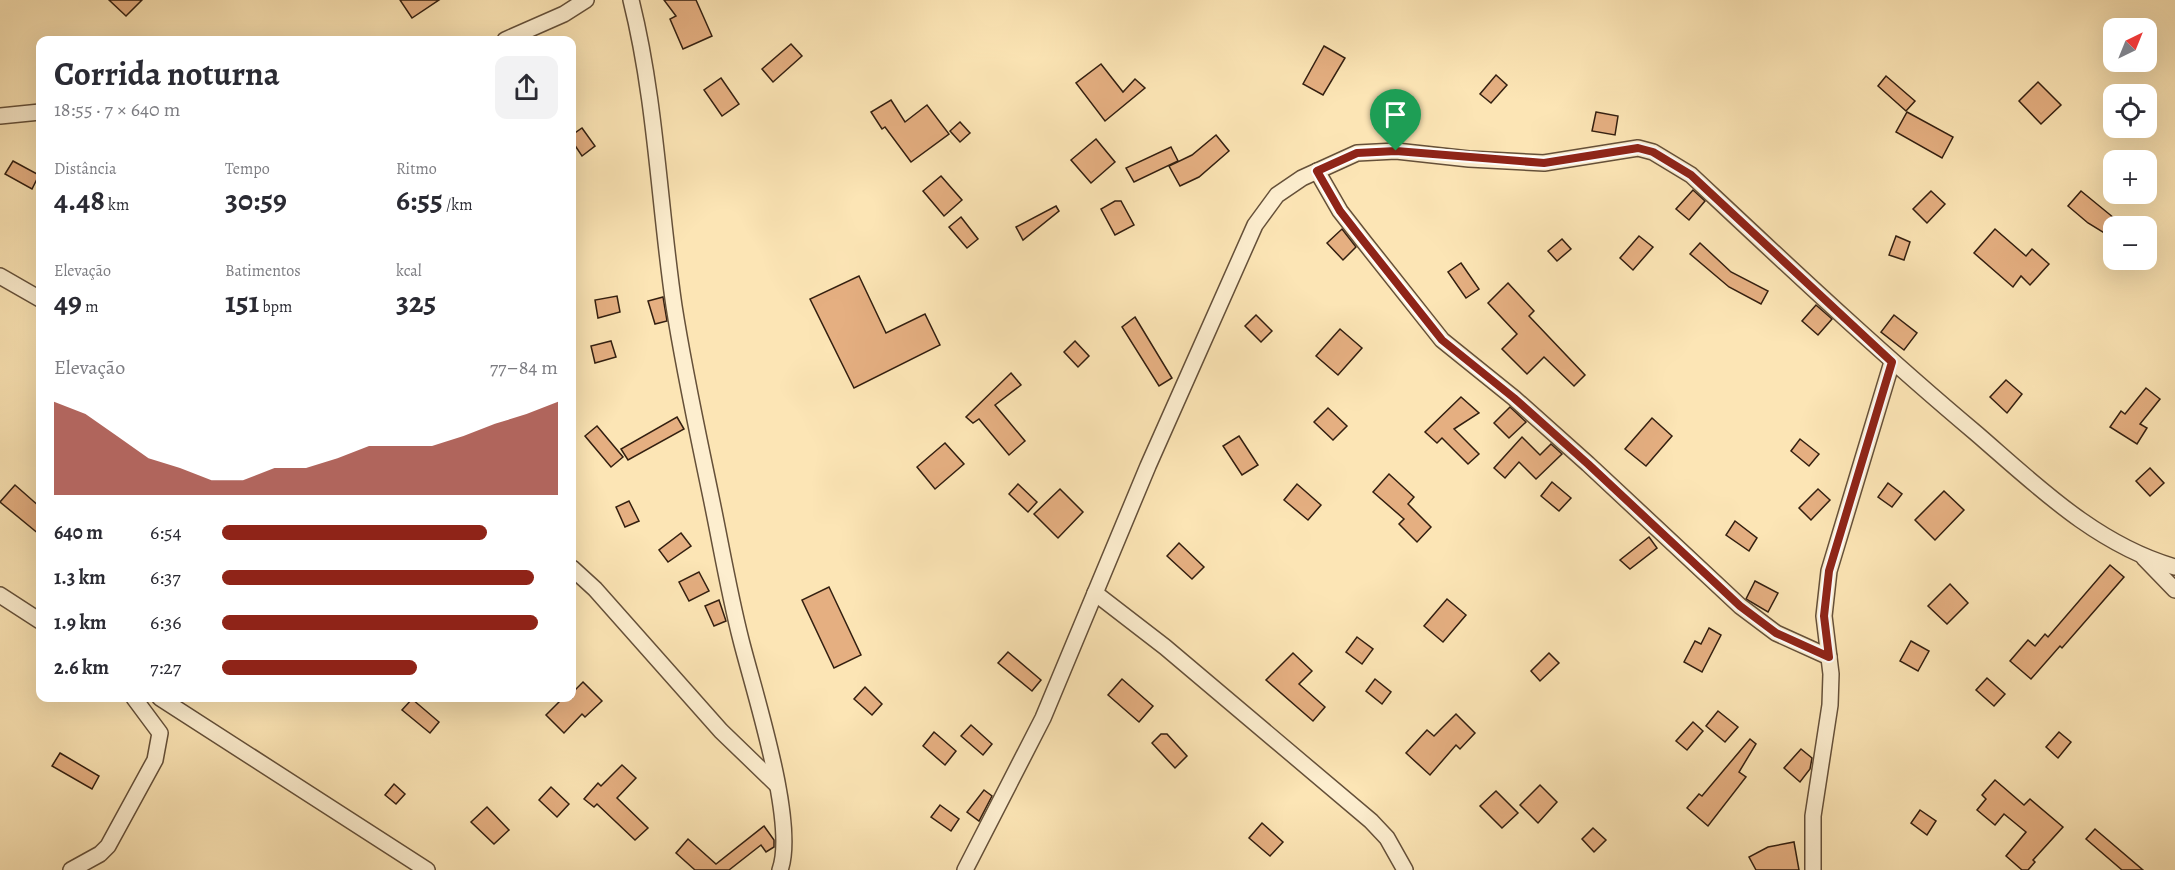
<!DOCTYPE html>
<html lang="pt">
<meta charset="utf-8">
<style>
body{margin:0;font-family:Alegreya,serif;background:#f2f2f3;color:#2b2b33;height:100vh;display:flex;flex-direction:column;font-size:22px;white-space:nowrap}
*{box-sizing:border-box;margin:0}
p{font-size:20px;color:#7c7c81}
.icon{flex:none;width:33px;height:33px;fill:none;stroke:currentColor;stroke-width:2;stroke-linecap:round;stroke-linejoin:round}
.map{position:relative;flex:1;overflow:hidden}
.sheet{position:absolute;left:36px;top:36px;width:540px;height:666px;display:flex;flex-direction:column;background:#fff;border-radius:12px;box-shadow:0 6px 24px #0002}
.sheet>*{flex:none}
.needle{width:39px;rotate:43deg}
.fabs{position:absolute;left:2103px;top:18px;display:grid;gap:12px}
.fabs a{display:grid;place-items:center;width:54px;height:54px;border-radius:12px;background:#fff;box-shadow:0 6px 24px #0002;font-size:30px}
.pin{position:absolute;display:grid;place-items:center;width:51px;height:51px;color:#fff;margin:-62px -26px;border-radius:50% 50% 50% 0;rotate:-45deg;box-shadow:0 0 6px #0007}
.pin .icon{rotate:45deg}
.round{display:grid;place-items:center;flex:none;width:63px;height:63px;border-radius:12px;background:#f2f2f3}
.head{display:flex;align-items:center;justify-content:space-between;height:102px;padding:0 18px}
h1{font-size:33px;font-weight:700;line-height:45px}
.figures{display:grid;grid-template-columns:repeat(3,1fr);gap:9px;height:102px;padding:6px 18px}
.figures div{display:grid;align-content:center}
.figures b{font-size:30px;font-weight:700}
.figures small{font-size:16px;font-weight:400}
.figures p{font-size:16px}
.chart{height:168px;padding:12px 18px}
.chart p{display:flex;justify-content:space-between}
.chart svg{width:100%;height:108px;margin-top:6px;fill:#8f2418;opacity:.7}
ul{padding:0 18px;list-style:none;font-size:20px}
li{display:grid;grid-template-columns:96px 72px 1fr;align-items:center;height:45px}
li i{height:15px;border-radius:8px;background:#8f2418}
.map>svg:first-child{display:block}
.building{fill:#e5af81;stroke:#331f10;stroke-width:1.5}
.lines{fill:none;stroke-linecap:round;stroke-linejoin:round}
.street-casing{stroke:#655039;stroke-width:18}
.street{stroke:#fdeecf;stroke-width:15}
.route-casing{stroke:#fff;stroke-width:12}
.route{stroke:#8f2418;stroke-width:8}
</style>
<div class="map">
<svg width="2175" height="870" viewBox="0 0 2175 870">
<rect width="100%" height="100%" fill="#fce5b5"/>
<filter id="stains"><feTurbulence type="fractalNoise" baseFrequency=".00333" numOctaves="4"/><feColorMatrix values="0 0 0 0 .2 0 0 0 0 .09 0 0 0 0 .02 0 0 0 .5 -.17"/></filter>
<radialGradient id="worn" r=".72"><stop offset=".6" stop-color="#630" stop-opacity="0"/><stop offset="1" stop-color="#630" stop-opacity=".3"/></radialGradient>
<g class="building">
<path d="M109 0H142L126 16Z"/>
<path d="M400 0H439L412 18Z"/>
<path d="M664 0H696L712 36 683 49 670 19 676 16Z"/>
<path d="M791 44 802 56 773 82 762 69Z"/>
<path d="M1324 46 1345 58 1323 95 1303 84Z"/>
<path d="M1101 64 1123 92 1135 79 1145 88 1105 121 1076 83Z"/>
<path d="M1496 75 1507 85 1491 103 1480 94Z"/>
<path d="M1886 76 1915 101 1906 111 1878 86Z"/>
<path d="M721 78 739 104 722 116 704 90Z"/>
<path d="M2038 82 2061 105 2041 124 2019 101Z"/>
<path d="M891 100 905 122 927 105 949 134 911 162 885 127 882 129 871 112Z"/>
<path d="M1391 107 1400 120 1387 130 1377 118Z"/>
<path d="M1596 112 1618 116 1615 135 1592 131Z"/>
<path d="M1907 112 1953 137 1942 158 1896 132Z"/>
<path d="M960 122 970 133 960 142 950 131Z"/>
<path d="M582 128 595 146 582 156 572 141V135Z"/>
<path d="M1216 135 1229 151 1199 177 1180 186 1169 166 1192 155Z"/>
<path d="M1096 139 1115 162 1091 183 1071 160Z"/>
<path d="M1171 147 1178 161 1134 182 1126 168Z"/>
<path d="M13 161 39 175 32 189 5 174Z"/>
<path d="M941 176 962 200 944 216 923 191Z"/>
<path d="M1693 190 1705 201 1689 220 1676 209Z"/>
<path d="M1931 191 1945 204 1927 223 1913 209Z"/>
<path d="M2081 191 2114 218V239L2088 223 2068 206Z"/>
<path d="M1115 201H1121L1134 225 1115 235 1101 209Z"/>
<path d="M1056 206 1059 211 1023 240 1016 227Z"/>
<path d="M961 217 978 239 967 248 949 227Z"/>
<path d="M1342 229 1356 247 1343 260 1327 243Z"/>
<path d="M1995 229 2026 256 2032 249 2049 264 2030 285 2021 276 2013 287 1974 253Z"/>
<path d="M1639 236 1653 247 1633 270 1620 258Z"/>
<path d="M1896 236 1910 242 1904 260 1889 255Z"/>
<path d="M1562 239 1571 249 1557 261 1548 251Z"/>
<path d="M1700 243 1731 272 1768 291 1761 304 1729 287 1690 254Z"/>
<path d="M1461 263 1479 289 1466 298 1448 272Z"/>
<path d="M859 276 886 333 925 314 940 345 854 388 810 299Z"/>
<path d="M1508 283 1534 311 1529 316 1585 375 1574 386 1544 357 1527 374 1502 349 1517 334 1488 303Z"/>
<path d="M617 296 620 312 598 318 595 300Z"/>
<path d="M663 297 667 321 655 324 648 301Z"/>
<path d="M1816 305 1832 319 1818 335 1802 321Z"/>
<path d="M1256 315 1272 331 1261 342 1245 326Z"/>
<path d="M1894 315 1917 333 1904 350 1881 332Z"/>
<path d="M1135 317 1172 378 1159 386 1122 327Z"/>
<path d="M1340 329 1362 348 1338 375 1316 356Z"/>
<path d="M611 341 616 357 595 363 591 346Z"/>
<path d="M1075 341 1089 356 1078 367 1064 352Z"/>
<path d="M1011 373 1021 385 995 405 1025 441 1009 455 979 419 973 423 966 417Z"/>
<path d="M2006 380 2022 394 2007 413 1990 397Z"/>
<path d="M2146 388 2160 399 2140 424 2147 428 2137 444 2110 427 2121 411 2125 414Z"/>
<path d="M1461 397 1479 413 1454 429 1479 454 1468 464 1442 438 1437 443 1425 432Z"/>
<path d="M1510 407 1526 422 1509 438 1494 423Z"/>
<path d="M1328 408 1347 426 1333 440 1314 422Z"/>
<path d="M677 417 684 429 628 460 621 449Z"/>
<path d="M1652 418 1672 436 1646 466 1625 449Z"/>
<path d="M597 426 623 457 611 467 585 436Z"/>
<path d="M1239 436 1258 465 1242 475 1223 446Z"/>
<path d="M1522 437 1540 455 1551 444 1562 454 1536 479 1519 462 1505 478 1494 468Z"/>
<path d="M1800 439 1819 454 1809 466 1791 451Z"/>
<path d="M945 443 964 464 935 489 917 467Z"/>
<path d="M2150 468 2164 483 2150 496 2136 481Z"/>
<path d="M1389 474 1414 497 1408 504 1431 527 1417 542 1399 524 1404 519 1373 492Z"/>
<path d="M1552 482 1571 498 1559 511 1541 496Z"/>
<path d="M1888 483 1902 494 1892 507 1878 497Z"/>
<path d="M1018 484 1037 502 1028 512 1009 494Z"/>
<path d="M1297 484 1321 505 1308 520 1284 500Z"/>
<path d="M15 485 40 507V535L0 502Z"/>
<path d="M1060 489 1083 512 1058 538 1034 514Z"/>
<path d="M1818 489 1830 500 1811 520 1799 508Z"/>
<path d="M1944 491 1964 510 1935 540 1915 520Z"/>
<path d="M629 501 639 521 625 527 616 507Z"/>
<path d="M1735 521 1757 538 1749 551 1726 535Z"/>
<path d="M681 533 691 546 668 562 659 550Z"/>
<path d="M1649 537 1657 548 1630 569 1620 560Z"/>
<path d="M1179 543 1204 567 1192 579 1167 556Z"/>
<path d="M2110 565 2124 577 2062 648 2060 646 2031 679 2010 661 2028 640 2035 646 2045 634 2048 637Z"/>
<path d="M699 572 709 591 689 601 679 582Z"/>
<path d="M1755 581 1778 593 1768 612 1746 599Z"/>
<path d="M1950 584 1968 603 1947 624 1928 606Z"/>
<path d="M829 587 861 655 834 668 802 600Z"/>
<path d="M1447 599 1466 615 1443 642 1424 626Z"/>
<path d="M719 600 726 621 714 626 705 606Z"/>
<path d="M1709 628 1721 635 1702 672 1684 662 1695 641 1701 644Z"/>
<path d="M1357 637 1373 649 1362 664 1346 652Z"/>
<path d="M1911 641 1929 651 1918 671 1900 661Z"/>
<path d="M1008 652 1041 680 1032 691 998 663Z"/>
<path d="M1293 653 1312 671 1299 684 1325 707 1313 721 1266 680Z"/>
<path d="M1549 653 1559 663 1540 681 1531 671Z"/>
<path d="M1987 678 2005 694 1994 706 1976 690Z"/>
<path d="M1122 679 1153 706 1139 722 1108 695Z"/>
<path d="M1375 679 1391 692 1382 704 1366 691Z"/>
<path d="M583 682 602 701 585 717 582 714 564 733 546 715 563 698H572V693Z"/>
<path d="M865 687 882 704 872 715 854 699Z"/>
<path d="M412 699 439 722 430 733 402 710Z"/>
<path d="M1718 711 1738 727 1725 742 1706 726Z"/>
<path d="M1456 714 1475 733 1460 749 1456 745 1430 775 1406 753 1427 730 1434 736Z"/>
<path d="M1693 722 1703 731 1687 750 1676 741Z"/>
<path d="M971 725 992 744 983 755 961 736Z"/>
<path d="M934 732 956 751 945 765 923 746Z"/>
<path d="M2059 732 2071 742 2058 758 2046 747Z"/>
<path d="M1161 734H1167L1187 756 1175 768 1152 743Z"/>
<path d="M1750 739 1756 744 1739 772 1746 777 1708 826 1687 808 1699 794 1702 796Z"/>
<path d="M1801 749 1812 758 1810 769 1800 782 1784 768Z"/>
<path d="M60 753 99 776 92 789 52 766Z"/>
<path d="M622 765 636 778 617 798 648 828 635 840 597 804 594 807 584 799 598 783 601 786Z"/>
<path d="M1995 780 2024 805 2030 799 2063 827 2033 860 2035 862 2028 870H2022L2006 856 2026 832 2004 814 1995 825 1977 810 1986 799 1982 795Z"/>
<path d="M394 784 405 794 396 804 385 795Z"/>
<path d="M1540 785 1557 802 1538 823 1520 805Z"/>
<path d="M551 787 569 804 557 817 539 800Z"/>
<path d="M984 790 992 796 979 821 967 812Z"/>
<path d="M1496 791 1518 813 1502 828 1480 806Z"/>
<path d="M940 805 959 819 951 831 931 817Z"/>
<path d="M487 807 509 830 494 844 471 822Z"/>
<path d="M1920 810 1936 821 1927 835 1911 823Z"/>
<path d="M1262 823 1283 842 1270 856 1249 838Z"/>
<path d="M764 826 774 840V847L766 852 761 845 729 870H695L676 853 688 839 716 864Z"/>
<path d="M1593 828 1606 840 1594 852 1582 839Z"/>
<path d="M2095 829 2143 870H2122L2086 839Z"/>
<path d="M1794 842 1799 870H1756L1749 857 1768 847Z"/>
</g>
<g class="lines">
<defs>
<g id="street">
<path d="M631 0C656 100 659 204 674 306 684 370 698 434 711 497 721 545 729 593 741 640 754 692 797 823 780 870"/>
<path d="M505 40 564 14 586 0"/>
<path d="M0 116 40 112"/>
<path d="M1317 171 1340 211 1365 243 1442 340 1514 398 1588 464 1740 606 1776 633 1829 657"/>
<path d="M0 276 40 299"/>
<path d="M2144 558 2175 590"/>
<path d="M572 568 595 589 721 731 777 785"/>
<path d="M1095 593 1165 647 1371 821 1387 838 1405 870"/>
<path d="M0 595 40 621"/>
<path d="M160 698 427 870"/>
<path d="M71 870 100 854 108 846 155 760 160 733 134 698"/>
<path d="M965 870 1043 718 1148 466 1255 225 1277 195 1302 178 1357 153 1396 151 1469 159 1544 163 1638 148 1653 152 1691 175C1785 263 1878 351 1977 434 2037 486 2097 545 2175 567"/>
<path d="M1813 870V816L1830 705 1831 674 1824 616 1829 571 1892 362"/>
</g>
</defs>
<use href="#street" class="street-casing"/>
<use href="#street" class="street"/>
</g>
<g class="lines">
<defs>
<path id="route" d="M1638 148 1653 152 1691 175 1892 362 1829 571 1824 616 1829 657 1776 633 1740 606 1588 464 1514 398 1442 340 1365 243 1340 211 1317 171 1357 153 1396 151 1544 163Z"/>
</defs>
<use href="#route" class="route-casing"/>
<use href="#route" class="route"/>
</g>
<rect width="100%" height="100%" filter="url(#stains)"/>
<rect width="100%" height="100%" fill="url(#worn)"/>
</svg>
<div class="fabs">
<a><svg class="needle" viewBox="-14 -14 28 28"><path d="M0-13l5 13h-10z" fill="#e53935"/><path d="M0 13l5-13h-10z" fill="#7c7c81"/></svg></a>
<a><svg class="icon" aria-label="locate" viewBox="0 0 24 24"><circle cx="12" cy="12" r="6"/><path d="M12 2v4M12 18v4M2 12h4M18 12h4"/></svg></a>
<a>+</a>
<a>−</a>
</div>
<div class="pin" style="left:1396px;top:151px;background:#1e9e55"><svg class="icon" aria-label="arrive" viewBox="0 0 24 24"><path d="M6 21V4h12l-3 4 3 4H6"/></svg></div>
<section class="sheet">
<div class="head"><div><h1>Corrida noturna</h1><p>18:55 · 7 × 640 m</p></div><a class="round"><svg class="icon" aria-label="share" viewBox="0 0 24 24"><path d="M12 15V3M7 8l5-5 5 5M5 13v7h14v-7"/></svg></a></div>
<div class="figures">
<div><p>Distância</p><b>4.48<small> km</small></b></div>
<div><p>Tempo</p><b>30:59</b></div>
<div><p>Ritmo</p><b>6:55<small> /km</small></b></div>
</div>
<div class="figures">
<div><p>Elevação</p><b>49<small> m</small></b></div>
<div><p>Batimentos</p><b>151<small> bpm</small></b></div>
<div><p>kcal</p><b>325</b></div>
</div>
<div class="chart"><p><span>Elevação</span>77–84 m</p>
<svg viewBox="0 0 160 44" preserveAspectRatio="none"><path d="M0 44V6L10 11L20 20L30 29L40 33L50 38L60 38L70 33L80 33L90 29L100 24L110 24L120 24L130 20L140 15L150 11L160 6V44z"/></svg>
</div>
<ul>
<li><b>640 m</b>6:54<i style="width:79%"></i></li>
<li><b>1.3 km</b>6:37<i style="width:93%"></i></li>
<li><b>1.9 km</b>6:36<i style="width:94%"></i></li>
<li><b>2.6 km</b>7:27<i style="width:58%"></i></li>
</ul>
</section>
</div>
